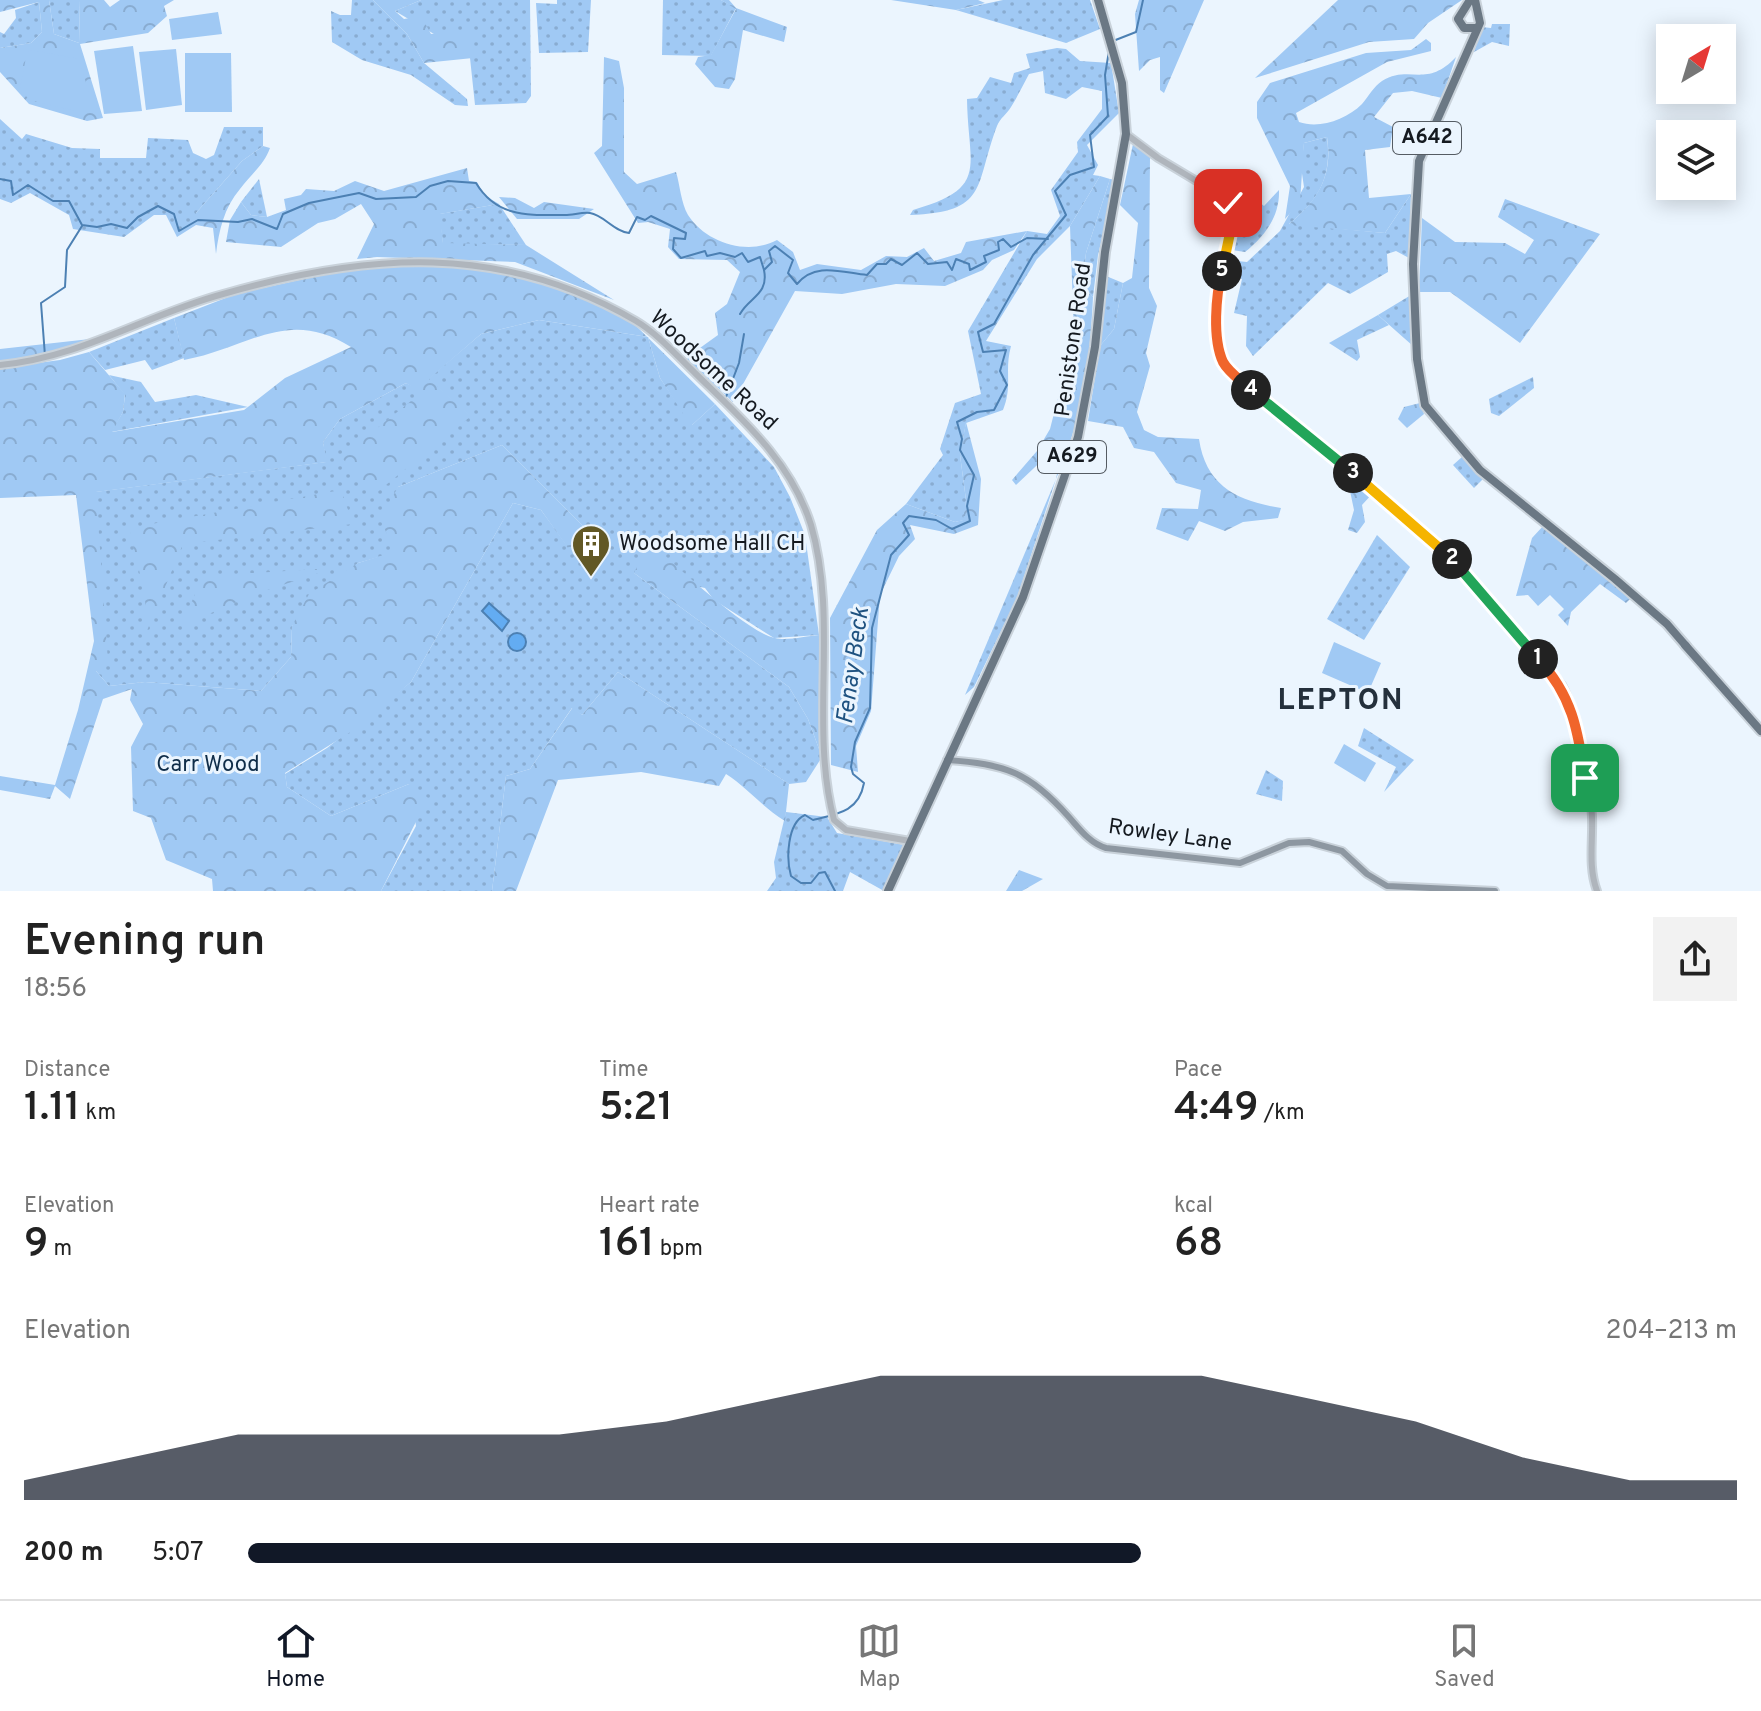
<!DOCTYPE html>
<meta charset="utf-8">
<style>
body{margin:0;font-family:Overpass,sans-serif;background:#f2f2f2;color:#222;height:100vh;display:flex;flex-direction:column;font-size:30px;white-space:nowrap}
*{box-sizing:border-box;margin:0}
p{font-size:26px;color:#767676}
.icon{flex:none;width:44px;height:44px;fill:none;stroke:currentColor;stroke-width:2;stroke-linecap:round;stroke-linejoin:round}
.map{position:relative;height:891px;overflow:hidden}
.details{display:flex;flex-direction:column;background:#fff;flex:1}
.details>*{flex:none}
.needle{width:52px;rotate:38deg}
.controls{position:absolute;left:1656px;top:24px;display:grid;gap:16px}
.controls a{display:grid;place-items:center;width:80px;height:80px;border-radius:0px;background:#fff;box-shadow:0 4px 20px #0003;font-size:40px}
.pin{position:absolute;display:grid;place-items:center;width:68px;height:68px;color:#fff;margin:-34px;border-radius:16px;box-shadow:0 4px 12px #0006}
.km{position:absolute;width:40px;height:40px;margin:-20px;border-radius:50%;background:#222;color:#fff;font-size:22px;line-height:40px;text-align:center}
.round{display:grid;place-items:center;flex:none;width:84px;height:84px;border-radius:0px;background:#f2f2f2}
.head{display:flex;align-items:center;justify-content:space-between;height:136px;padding:0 24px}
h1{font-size:44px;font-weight:600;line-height:60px}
.metrics{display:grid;grid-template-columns:repeat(3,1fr);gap:12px;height:136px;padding:8px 24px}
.metrics div{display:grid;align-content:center}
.metrics b{font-size:40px;font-weight:600}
.metrics small{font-size:22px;font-weight:400}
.metrics p{font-size:22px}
.chart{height:224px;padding:16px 24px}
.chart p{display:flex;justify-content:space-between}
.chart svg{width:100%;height:144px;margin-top:8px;fill:#111827;opacity:.7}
ul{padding:0 24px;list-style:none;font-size:26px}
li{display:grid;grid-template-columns:128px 96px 1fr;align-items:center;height:60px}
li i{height:20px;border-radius:10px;background:#111827}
.menu{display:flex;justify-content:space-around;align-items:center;height:112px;border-top:2px solid #e0e0e0;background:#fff;font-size:22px;color:#767676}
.menu a{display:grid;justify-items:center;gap:4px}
.menu .on{color:#111827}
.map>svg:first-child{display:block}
.grass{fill:url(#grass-dots)}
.forest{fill:url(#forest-crowns)}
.pitch{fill:#a0c9f4}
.water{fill:#63acf2;stroke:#4c80b3;stroke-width:2}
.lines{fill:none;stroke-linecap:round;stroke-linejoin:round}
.stream{stroke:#4c80b3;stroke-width:2}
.tertiary-casing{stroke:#c9d2da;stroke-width:10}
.secondary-casing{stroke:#c9d2da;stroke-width:10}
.trunk-casing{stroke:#c9d2da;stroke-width:12}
.tertiary{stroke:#afb5bc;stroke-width:6}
.secondary{stroke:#8d97a1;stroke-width:6}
.trunk{stroke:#6b7884;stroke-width:8}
.split-1-casing{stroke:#fff;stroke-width:16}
.split-2-casing{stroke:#fff;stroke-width:16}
.split-3-casing{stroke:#fff;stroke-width:16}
.split-4-casing{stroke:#fff;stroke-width:16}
.split-5-casing{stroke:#fff;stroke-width:16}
.split-6-casing{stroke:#fff;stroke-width:16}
.split-1{stroke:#f0652b;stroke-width:10}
.split-2{stroke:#22a559;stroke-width:10}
.split-3{stroke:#f5b400;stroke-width:10}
.split-4{stroke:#22a559;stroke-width:10}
.split-5{stroke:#f0652b;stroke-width:10}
.split-6{stroke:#f5b400;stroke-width:10}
.labels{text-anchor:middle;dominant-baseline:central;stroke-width:6;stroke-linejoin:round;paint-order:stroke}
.shield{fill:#ebf5fe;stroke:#555c63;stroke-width:2}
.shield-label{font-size:20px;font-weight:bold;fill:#151a20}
.street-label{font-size:22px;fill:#151a20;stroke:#ebf5fe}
.poi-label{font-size:22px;fill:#151a20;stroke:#ebf5fe;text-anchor:start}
.park-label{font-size:22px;fill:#0f2d49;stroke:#ebf5fe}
.water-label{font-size:24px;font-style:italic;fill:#1f5280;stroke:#ebf5fe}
.district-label{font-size:30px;font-weight:bold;letter-spacing:2px;fill:#24303c;stroke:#ebf5fe}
</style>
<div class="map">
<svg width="1761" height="891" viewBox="0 0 1761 891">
<defs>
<pattern id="grass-dots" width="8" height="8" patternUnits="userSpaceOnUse" patternTransform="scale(2)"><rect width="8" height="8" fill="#a0c9f4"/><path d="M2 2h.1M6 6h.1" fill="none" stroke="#89acd1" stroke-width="1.8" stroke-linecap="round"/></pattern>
<pattern id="forest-crowns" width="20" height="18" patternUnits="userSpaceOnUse" patternTransform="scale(2)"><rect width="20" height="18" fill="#a0c9f4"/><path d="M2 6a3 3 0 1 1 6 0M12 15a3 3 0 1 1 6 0" fill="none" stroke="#89acd1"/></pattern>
</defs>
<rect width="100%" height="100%" fill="#ebf5fe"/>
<g class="grass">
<path d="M49 0H80L79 43 54 34Z"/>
<path d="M352 0H373L407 34 424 63 467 99 468 106 455 105 411 75 362 60 332 42 331 11 340 15H351Z"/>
<path d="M421 0H530L531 96 526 103 475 105 470 58 473 57 395 11Z"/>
<path d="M557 0H591L588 52 539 53 536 3 557 4Z"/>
<path d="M663 0H721L736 8 711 56 662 55Z"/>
<path d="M1003 0H1090L1100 29 1066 43 956 10Z"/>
<path d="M39 2 42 32 31 43 0 48V32L4 34 16 18 15 10Z"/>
<path d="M1492 24H1510L1509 46 1492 42 1474 52 1482 27 1491 28Z"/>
<path d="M1057 48 1066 49 1080 61 1111 63 1119 113 1087 145 1098 165 1093 175 1100 176 1070 226 1037 259 986 341 1011 346C1004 372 1013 385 1003 410L966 423 960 455 966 500 964 520 955 522 906 504 943 455 940 449 955 403 981 394 968 331 1027 231 1047 234 1060 216 1051 190 1078 152 1077 142 1102 109V91L1082 87 1066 99 1045 93 1043 71 1029 74C1023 85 1018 96 1011 107 1007 114 1000 118 997 126 974 187 989 212 910 215L913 210C990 188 968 168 967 99L977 98 990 77 1011 83 1014 73 1030 68 1026 54Z"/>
<path d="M0 119 22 139 26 134 72 148 100 149V158H146L148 138 188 140 193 153 206 159 214 155 224 127H263V146L242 161 196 213V225L177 237 166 215H154L124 237 73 229 69 215 30 193 11 203 0 199Z"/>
<path d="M1327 137C1332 176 1320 199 1289 224L1385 233 1411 194 1409 258 1396 251 1387 254 1388 272 1350 294 1328 283 1253 356 1246 346 1247 316 1234 313 1242 279 1225 273 1227 260 1247 262 1280 231 1304 187 1301 167 1304 143Z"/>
<path d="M259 179 267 217 251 215 241 202Z"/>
<path d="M1110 179 1116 180 1098 255 1093 297 1082 287 1086 253Z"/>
<path d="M1279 190C1280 216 1265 236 1245 252L1232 250 1239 220 1258 201 1264 206Z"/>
<path d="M499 204 526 245 443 244 439 214Z"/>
<path d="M1106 276 1123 283 1114 329 1100 346Z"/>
<path d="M1411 295 1413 346 1378 315Z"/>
<path d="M174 318 184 358 152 370 145 360 105 370 89 352Z"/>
<path d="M539 320 648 337 660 378 692 425 715 404 774 467 790 497 805 535 819 635 774 638 714 600 705 588 634 573 789 687 808 719 822 757 806 782 789 784 618 672 582 715 572 708 530 769 506 776 492 891H381L416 826 409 784 331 816 287 787 285 774 327 748 411 682 513 503 541 510 568 547 573 546 579 552 588 531 502 445 398 487 393 553 358 563 292 626 291 657 261 691 145 682 109 686 96 671 95 492 326 462 323 442 340 419 406 383 470 416 428 379 481 334Z"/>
<path d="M109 375 141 382 155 402 196 395 248 407 111 432 123 412 125 395Z"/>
<path d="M1533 377 1534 388 1499 416 1491 413 1489 399Z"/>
<path d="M1462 457 1485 477 1474 488 1453 465Z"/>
<path d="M1056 479 1017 598 974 687 965 695Z"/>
<path d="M1377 535 1410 567 1364 640 1327 619Z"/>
<path d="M1364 728 1414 760 1384 792 1396 767 1358 746Z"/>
<path d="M1266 770 1283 781 1282 801 1256 794Z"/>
<path d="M786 812 827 817 837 833 905 845 884 891 850 872 843 891H767L776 878 774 862Z"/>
</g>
<g class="forest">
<path d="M0 0H49L54 34 79 43 80 0H104L110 7 120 0H174L164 6 167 16 148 33 80 44 103 118 87 121 29 104 0 72V48L31 43 42 32 39 2 0 12Z"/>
<path d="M373 0H421L395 11 404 19 421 16 431 34 474 29 473 58 424 63 407 34Z"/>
<path d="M721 0H729L736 8 787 27 784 42 743 30 735 79 729 89 715 87 695 64 698 57 711 55 736 9Z"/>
<path d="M891 0H978L985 3 956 10Z"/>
<path d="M1139 0H1204L1164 93 1160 90V57L1150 60 1139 71 1135 14Z"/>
<path d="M1338 0H1462L1428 23 1414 39 1369 42 1255 78Z"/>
<path d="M1426 39 1431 43V51L1387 62 1296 113 1299 122C1319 129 1346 120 1362 104 1368 97 1374 86 1382 81 1410 64 1426 89 1456 57L1442 98 1412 91 1393 93 1374 117 1393 127 1390 147 1365 150 1369 198 1411 194 1385 233 1288 225C1318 200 1333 176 1327 137L1304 143 1300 202 1285 219 1290 186 1257 118V102L1270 83 1366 53 1411 50Z"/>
<path d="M604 57 619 61 624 88V172L637 184 676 172C680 185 681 203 688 215 706 243 748 256 777 240L793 252 800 270 817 264 861 270 886 256 907 257 924 248 934 261 961 253 966 242 1027 231 1014 250 992 260 983 270 945 286 896 284 842 294 795 291 733 402 686 358 718 335 715 313 727 304 740 272 727 260 679 259 668 247 670 229 648 222 638 223 594 153 602 146Z"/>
<path d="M1133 144 1150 157 1149 288 1157 306 1146 353 1150 366 1137 412 1144 430 1158 437 1199 439C1206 486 1237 501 1281 508L1278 518 1243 522 1225 531 1199 521 1188 541 1156 529 1162 508 1198 509 1201 490 1176 483 1154 452 1134 448 1123 427 1088 421 1100 346 1114 329 1123 283 1132 278 1138 223 1120 205Z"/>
<path d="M263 146 270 148C264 165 251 174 240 189 224 208 219 230 216 254L213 228 196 225V213L242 161Z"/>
<path d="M467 168 469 181 477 182 484 195 499 204 440 214 443 243 526 245 614 300 515 262 377 257 357 259 374 224 361 204 335 219 318 223 281 247 226 242 230 220 241 202 251 215 267 217 286 210 284 199 301 195 306 189 334 191 355 181 384 191Z"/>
<path d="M1100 176 1110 179 1086 253 1082 287 1093 297C1090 361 1082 421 1056 479L1061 452 1052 451 1016 485 1012 480 1037 451 1050 429 1074 335 1070 226Z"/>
<path d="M499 197 515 198 534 208 544 202 594 209 579 219H517Z"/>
<path d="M1505 199 1600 234 1520 343 1450 292H1419L1422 218 1455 242 1505 243 1525 254 1534 240 1498 217Z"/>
<path d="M380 262 514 270 620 310 715 404 691 426 660 378 648 337 539 320 481 334 429 379 471 416 376 493 341 457 421 393 406 383 340 419 323 442 327 462 96 492 108 662 96 671 109 686 145 682 261 691 291 657 292 626 309 594 358 563 393 552 381 518 398 487 502 445 588 531 579 553 573 546 568 548 541 510 513 503 411 682 357 728 285 773 287 787 331 816 409 784 428 798 381 891H213L212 879 166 860 151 818 133 811 131 747 143 724 130 700 132 689 103 699 70 799 55 786 50 799 0 790V776L55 785 78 710 94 641 76 495 0 498V368L60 360 89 352 125 394 123 412 112 432 244 410 285 378 351 347C287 306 247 349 184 360L174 318 236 294Z"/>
<path d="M1378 315 1389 325 1357 340 1360 357 1357 361 1329 343Z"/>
<path d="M99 338 60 352 0 362V349Z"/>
<path d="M1420 403 1424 414 1407 428 1398 419 1404 407Z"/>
<path d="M966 422 981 479 978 525 954 534 910 525 915 539 899 556 880 595 871 711 856 746 858 772 831 765 830 618 877 530 906 504 955 522 963 520 966 500 960 455Z"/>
<path d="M1361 483 1373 493 1362 505 1365 522 1357 533 1348 530 1354 510 1350 491Z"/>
<path d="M341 490 353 524 183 544 146 633 145 595 129 528Z"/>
<path d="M1544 525 1630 599 1626 603 1600 584 1571 612 1568 626 1558 615 1564 609 1550 595 1538 606 1528 595 1516 596 1532 538Z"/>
<path d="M649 542C675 564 746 632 775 638 787 641 806 636 819 635L822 757 808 719 789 687 634 573Z"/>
<path d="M334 568 255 594 181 626 203 576Z"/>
<path d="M618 672 789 784 785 821C762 807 748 788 726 774L719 786 641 772 558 780 516 891H492L506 776 530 769 573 707 582 715Z"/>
<path d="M1019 870 1043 879 1022 891H1006Z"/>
</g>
<g class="pitch">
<path d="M218 12 222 34 172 40 169 19Z"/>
<path d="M133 46 142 111 104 114 94 51Z"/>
<path d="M176 49 182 105 146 110 139 52Z"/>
<path d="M32 50 79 59 89 93 76 111 29 100 20 88 27 52Z"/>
<path d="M185 53H231L232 112H185Z"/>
<path d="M1334 642 1381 663 1368 693 1322 673Z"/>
<path d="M1344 744 1376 763 1365 782 1334 763Z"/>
</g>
<g class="water">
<path d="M489 603 509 621 502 631 482 611Z"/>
<circle cx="517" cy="642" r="9"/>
</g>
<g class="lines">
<g class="stream">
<path d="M1113 41 1136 32 1143 0"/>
<path d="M0 179 11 181 13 195 28 185 53 201H69L82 225 97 227 111 224 127 228 138 217 158 206 174 214 179 231 198 220 238 222 252 219 277 229 283 214 309 203 359 193 376 199 416 197 430 186 448 181 476 183C497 218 529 215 565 215 573 215 582 212 590 213 604 215 613 231 629 233L637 217 645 220 651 216 686 233 685 239 674 238 673 249 681 258 705 251 707 256 720 253 735 257 742 253 748 262 760 257 764 270 772 262 769 251 775 246 793 260 788 273 797 284C815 262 840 272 867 275L877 264H886L891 259 902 265 917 253 928 264 947 262 952 270 956 259 969 264 970 270 986 262 984 256 999 250 998 242 1003 239 1011 247 1027 238 1048 239"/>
<path d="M740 314C749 297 769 295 764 270"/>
<path d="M45 356 41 303 65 287 67 250 82 226"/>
<path d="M726 397 739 363 744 334"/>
<path d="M835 891 825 872 819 873 811 883H801L791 876C786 859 787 823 805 815L813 820C839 814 859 811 864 783L853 774 851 767 855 742 870 708 872 628 891 555 909 535 903 523 909 516 936 520 952 529 970 521 967 506 974 475 960 450 962 439 957 422 977 412 994 410 1007 385 1000 371 1006 350 983 352 978 332 994 324 1033 255 1066 215 1055 191 1070 175 1094 167 1090 135 1108 116 1105 75 1109 51"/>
</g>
<defs>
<g id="tertiary">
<path d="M1126 134 1158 158 1220 195 1231 208 1233 219C1225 262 1203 326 1226 367L1458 565 1562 685C1577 712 1591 786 1592 817 1593 842 1588 867 1597 891"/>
<path d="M0 365C83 357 145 315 223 294 367 253 501 242 636 321 658 334 677 356 696 374 742 419 791 461 811 525 839 621 809 726 834 820L846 830 910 841"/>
</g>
<path id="secondary" d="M947 760C1005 764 1029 772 1068 816 1079 828 1089 843 1106 848L1240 863 1289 843 1309 842 1342 851 1367 874 1387 886 1495 891"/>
<g id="trunk">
<path d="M1470 0 1458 19 1464 28H1476"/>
<path d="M1475 0 1480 23 1419 161 1413 264 1417 359 1425 405 1480 470 1615 579 1667 624 1686 646"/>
<path d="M1685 645 1761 731"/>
<path d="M888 891 1023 597 1078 437 1095 347 1105 252 1126 134 1122 83 1098 0"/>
</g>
</defs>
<use href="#tertiary" class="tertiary-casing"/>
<use href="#secondary" class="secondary-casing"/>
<use href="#trunk" class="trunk-casing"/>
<use href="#tertiary" class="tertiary"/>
<use href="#secondary" class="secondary"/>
<use href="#trunk" class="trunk"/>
</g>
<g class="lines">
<defs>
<path id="split-1" d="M1538 659C1572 695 1578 730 1585 778"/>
<path id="split-2" d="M1452 559 1538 659"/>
<path id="split-3" d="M1353 473 1452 559"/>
<path id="split-4" d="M1251 390 1353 473"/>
<path id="split-5" d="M1222 271C1216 295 1212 338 1223 362 1229 373 1242 381 1251 390"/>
<path id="split-6" d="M1222 271 1233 219 1228 203"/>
</defs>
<use href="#split-1" class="split-1-casing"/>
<use href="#split-2" class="split-2-casing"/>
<use href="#split-3" class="split-3-casing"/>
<use href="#split-4" class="split-4-casing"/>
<use href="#split-5" class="split-5-casing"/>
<use href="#split-6" class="split-6-casing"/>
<use href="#split-1" class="split-1"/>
<use href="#split-2" class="split-2"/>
<use href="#split-3" class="split-3"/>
<use href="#split-4" class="split-4"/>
<use href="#split-5" class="split-5"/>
<use href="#split-6" class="split-6"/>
</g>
<defs>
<symbol id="building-pin" viewBox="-11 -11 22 30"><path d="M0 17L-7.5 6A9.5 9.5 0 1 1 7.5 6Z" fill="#625825" stroke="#ebf5fe"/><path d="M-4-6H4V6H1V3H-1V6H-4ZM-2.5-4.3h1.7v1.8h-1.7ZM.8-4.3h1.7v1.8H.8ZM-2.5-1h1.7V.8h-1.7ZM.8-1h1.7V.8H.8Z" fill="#fff"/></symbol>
</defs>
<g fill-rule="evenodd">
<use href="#building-pin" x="569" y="522" width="44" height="60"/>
</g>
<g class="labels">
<g class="shield">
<rect x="1393" y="122" width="68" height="32" rx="6"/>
<rect x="1038" y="441" width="68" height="32" rx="6"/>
</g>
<g class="shield-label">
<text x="1427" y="138">A642</text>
<text x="1072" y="457">A629</text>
</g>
<g class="street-label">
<text transform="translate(1074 340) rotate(-82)">Penistone Road</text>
<text transform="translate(713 371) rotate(43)">Woodsome Road</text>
<text transform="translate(1170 836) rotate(8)">Rowley Lane</text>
</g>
<g class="poi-label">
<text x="619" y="544">Woodsome Hall CH</text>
</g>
<g class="park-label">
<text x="208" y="765">Carr Wood</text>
</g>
<g class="water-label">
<text transform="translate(854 666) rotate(-82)">Fenay Beck</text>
</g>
<g class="district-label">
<text x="1341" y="701">LEPTON</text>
</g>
</g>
</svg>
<div class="controls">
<a><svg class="needle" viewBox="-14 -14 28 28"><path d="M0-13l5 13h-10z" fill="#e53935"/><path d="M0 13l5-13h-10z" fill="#767676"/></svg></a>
<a><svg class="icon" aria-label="layers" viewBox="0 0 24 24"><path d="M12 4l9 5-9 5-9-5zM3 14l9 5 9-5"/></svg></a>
</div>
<div class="pin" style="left:1585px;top:778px;background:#1e9e55"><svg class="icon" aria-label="arrive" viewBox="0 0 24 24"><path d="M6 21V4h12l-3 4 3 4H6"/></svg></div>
<div class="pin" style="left:1228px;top:203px;background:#d93025"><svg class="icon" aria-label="check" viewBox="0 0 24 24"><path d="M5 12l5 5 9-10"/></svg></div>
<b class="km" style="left:1538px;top:659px">1</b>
<b class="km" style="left:1452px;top:559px">2</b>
<b class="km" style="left:1353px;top:473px">3</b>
<b class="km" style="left:1251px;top:390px">4</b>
<b class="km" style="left:1222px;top:271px">5</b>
</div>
<section class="details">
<div class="head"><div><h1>Evening run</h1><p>18:56</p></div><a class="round"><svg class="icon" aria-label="share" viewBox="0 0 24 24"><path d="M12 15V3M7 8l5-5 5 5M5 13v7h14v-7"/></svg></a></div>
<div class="metrics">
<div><p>Distance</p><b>1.11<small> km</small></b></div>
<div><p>Time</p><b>5:21</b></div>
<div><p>Pace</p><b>4:49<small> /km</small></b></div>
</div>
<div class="metrics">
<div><p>Elevation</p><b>9<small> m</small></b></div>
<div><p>Heart rate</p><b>161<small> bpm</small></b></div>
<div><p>kcal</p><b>68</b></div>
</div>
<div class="chart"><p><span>Elevation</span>204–213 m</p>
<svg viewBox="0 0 160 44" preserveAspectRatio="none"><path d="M0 44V38L10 31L20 24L30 24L40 24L50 24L60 20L70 13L80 6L90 6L100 6L110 6L120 13L130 20L140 31L150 38L160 38V44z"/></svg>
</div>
<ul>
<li><b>200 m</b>5:07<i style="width:60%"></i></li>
</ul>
</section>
<nav class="menu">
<a class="on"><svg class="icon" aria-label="home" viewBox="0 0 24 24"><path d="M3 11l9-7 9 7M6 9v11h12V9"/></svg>Home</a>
<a><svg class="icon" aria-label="map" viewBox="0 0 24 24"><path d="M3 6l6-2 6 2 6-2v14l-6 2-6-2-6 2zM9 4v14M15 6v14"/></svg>Map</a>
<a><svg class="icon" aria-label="saved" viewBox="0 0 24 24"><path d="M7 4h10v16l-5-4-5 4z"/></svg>Saved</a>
</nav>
